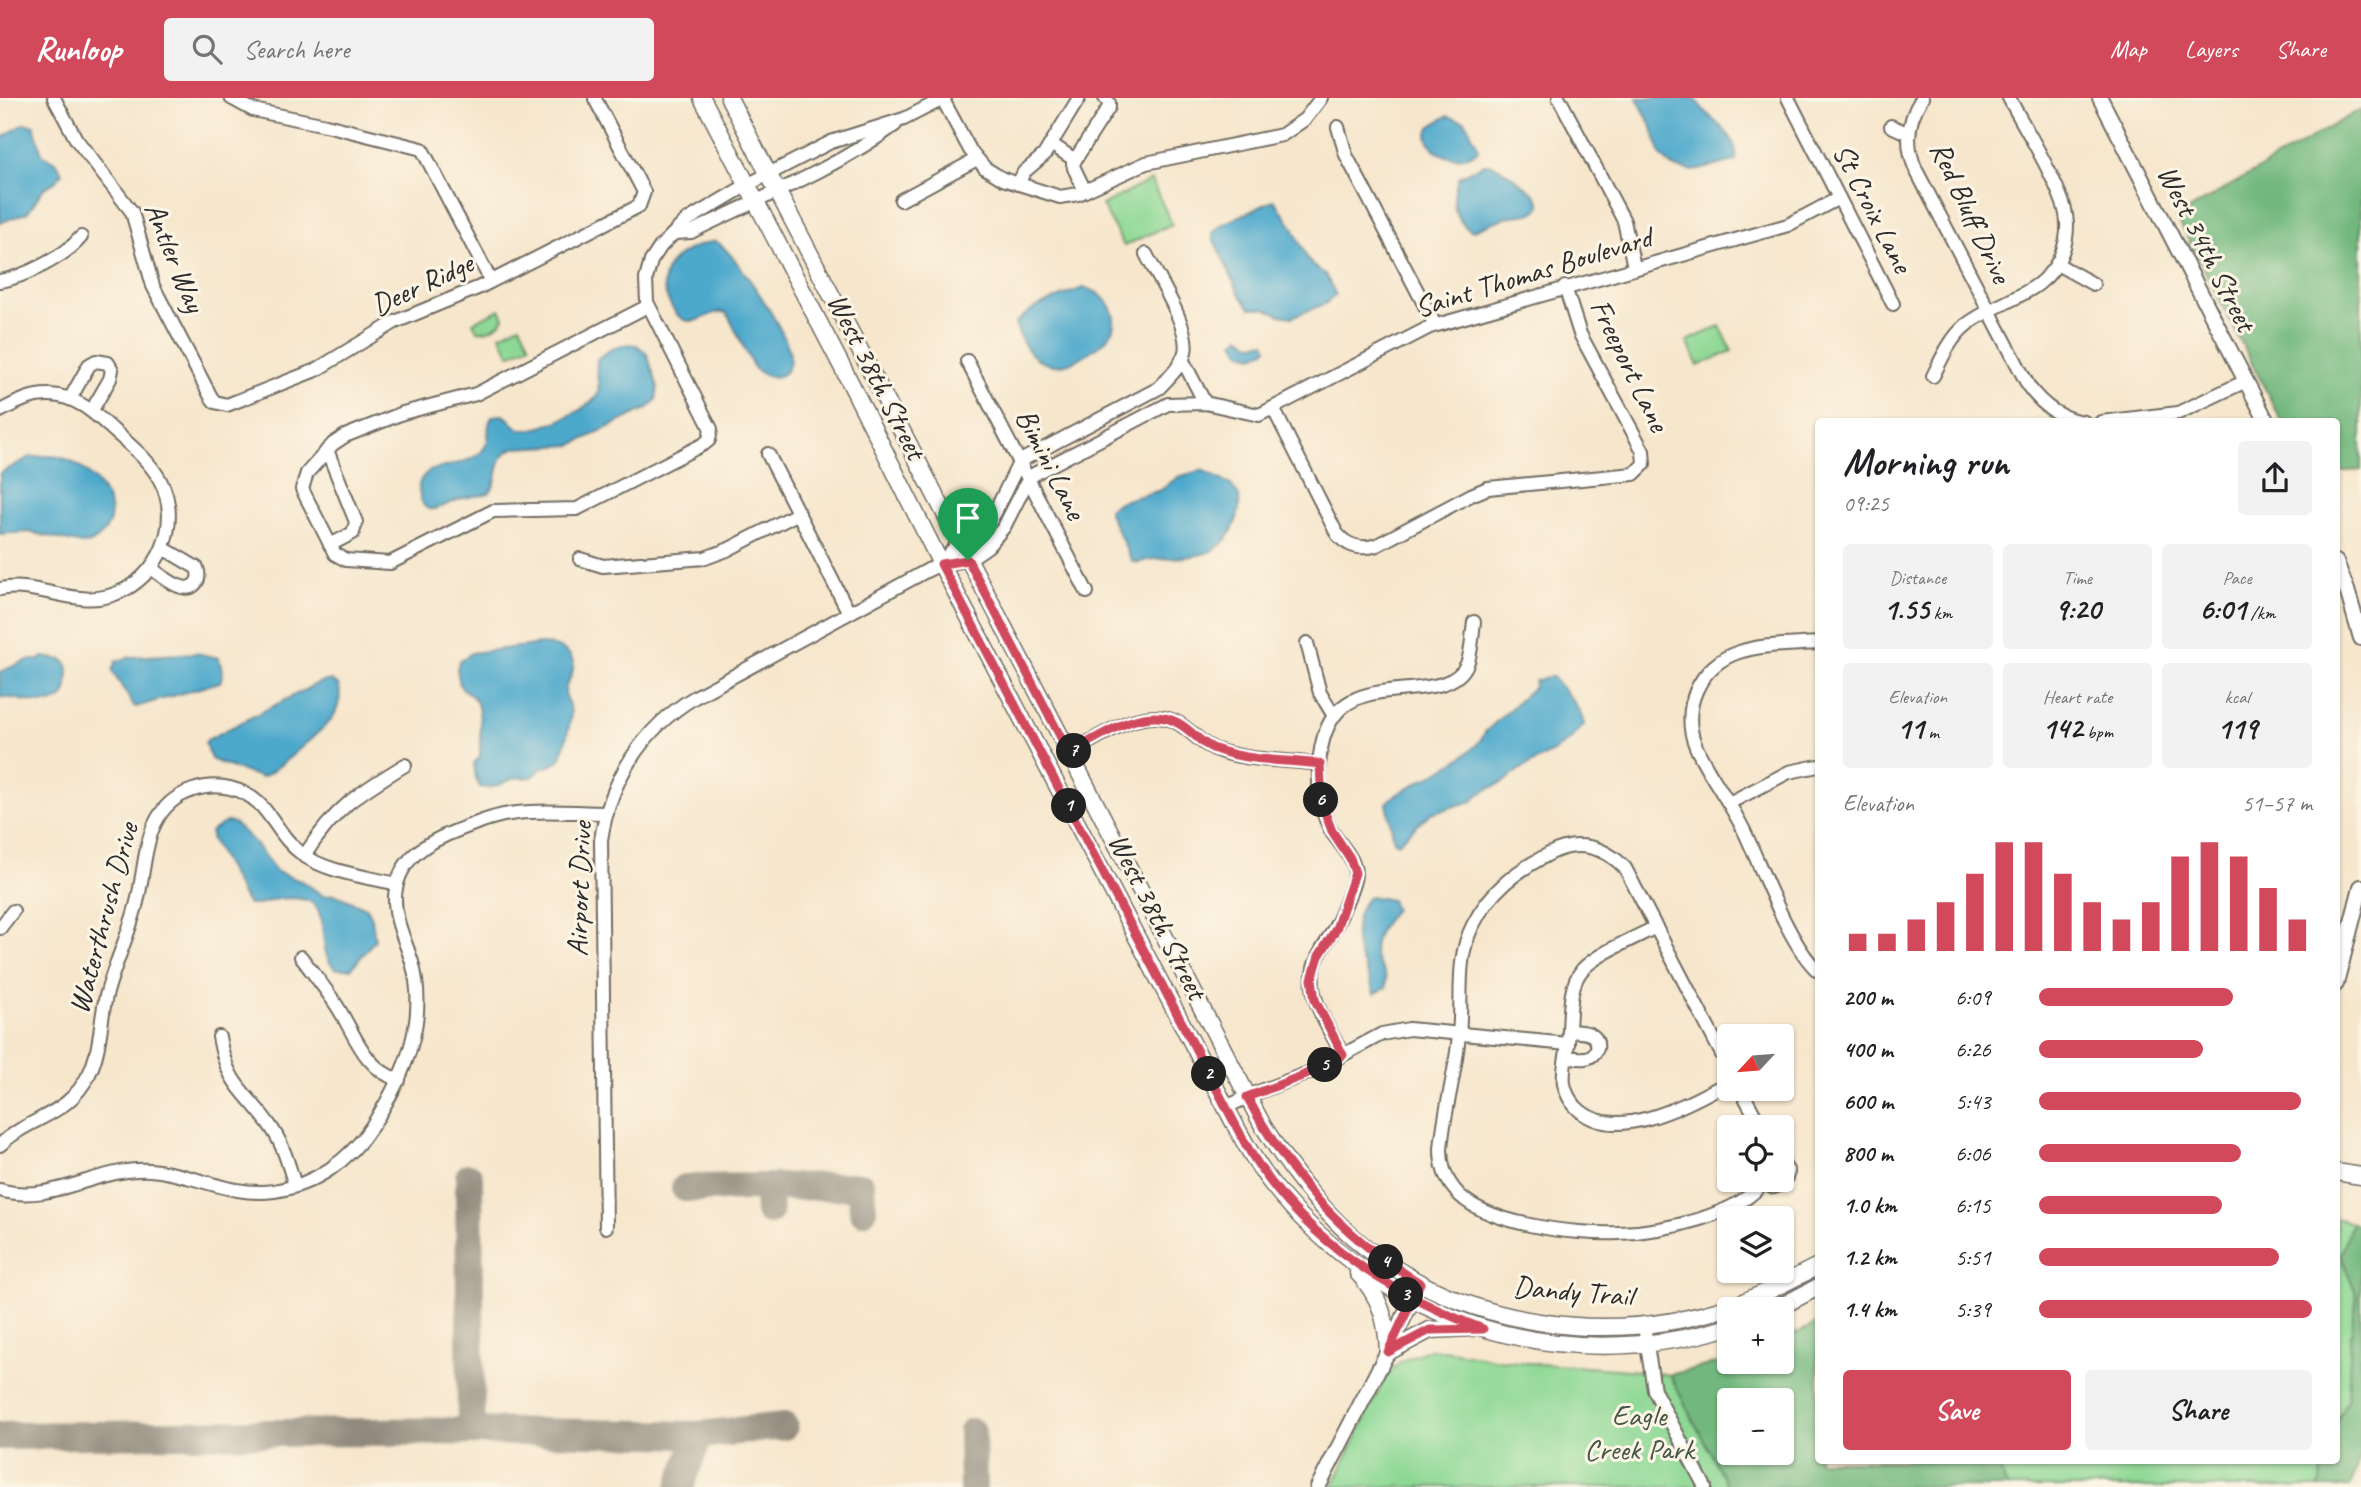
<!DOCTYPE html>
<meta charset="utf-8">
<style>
body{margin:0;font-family:Caveat,sans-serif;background:#f2f2f2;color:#202124;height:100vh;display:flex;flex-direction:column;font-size:26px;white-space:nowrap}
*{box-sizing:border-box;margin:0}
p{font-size:23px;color:#757577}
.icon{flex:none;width:38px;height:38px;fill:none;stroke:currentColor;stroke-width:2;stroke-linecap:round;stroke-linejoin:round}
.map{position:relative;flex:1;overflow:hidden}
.panel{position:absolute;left:1815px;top:320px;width:525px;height:1046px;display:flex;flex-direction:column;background:#fff;border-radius:7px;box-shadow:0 2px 5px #0004}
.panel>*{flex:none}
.needle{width:46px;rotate:244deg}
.buttons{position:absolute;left:1717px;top:926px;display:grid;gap:14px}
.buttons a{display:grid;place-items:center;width:77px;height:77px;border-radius:7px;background:#fff;box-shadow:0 2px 5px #0004;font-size:35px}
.pin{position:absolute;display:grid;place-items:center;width:60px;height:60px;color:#fff;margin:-72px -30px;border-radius:50% 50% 50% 0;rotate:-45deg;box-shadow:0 0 7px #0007}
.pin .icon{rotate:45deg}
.km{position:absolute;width:35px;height:35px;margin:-18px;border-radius:50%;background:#222;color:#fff;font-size:19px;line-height:35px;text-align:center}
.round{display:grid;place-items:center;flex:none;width:74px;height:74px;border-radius:7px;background:#f2f2f2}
.head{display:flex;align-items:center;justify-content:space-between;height:119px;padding:0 28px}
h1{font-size:38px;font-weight:600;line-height:52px}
.metrics{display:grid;grid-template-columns:repeat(3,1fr);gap:10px;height:119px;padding:7px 28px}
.metrics div{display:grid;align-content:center;border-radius:7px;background:#f2f2f2;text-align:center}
.metrics b{font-size:30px;font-weight:600}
.metrics small{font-size:19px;font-weight:400}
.metrics p{font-size:19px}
.chart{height:196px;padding:14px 28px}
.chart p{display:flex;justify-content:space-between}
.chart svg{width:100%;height:126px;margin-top:7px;stroke:#d1495b;stroke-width:6}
.cta{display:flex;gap:14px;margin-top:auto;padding:14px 28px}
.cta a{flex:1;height:80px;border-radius:7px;background:#d1495b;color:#fff;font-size:28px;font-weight:600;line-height:80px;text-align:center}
.cta a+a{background:#f2f2f2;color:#202124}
ul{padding:0 28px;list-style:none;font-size:23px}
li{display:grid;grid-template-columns:112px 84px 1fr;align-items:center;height:52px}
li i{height:18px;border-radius:9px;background:#d1495b}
header{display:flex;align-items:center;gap:42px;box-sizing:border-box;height:98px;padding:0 35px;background:#d1495b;color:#fff}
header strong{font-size:33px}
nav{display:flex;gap:38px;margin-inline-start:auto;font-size:24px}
.search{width:490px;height:63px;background:#f2f2f2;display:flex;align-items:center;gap:18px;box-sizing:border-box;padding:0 24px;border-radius:7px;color:#757577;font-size:26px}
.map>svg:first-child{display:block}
.green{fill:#8dd894;stroke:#5c8260;stroke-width:2}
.forest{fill:#72b87e;stroke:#4e7254;stroke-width:2;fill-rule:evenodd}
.water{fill:#4ea9cc;stroke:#3c6a7c;stroke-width:2}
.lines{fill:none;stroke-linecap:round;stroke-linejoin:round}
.taxiway{stroke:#90887c;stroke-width:28}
.minor-casing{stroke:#726c63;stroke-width:16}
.tertiary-casing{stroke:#726c63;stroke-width:18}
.secondary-casing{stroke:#726c63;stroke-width:19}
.minor{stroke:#fff;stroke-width:12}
.tertiary{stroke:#fff;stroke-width:14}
.secondary{stroke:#fff;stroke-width:16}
.route-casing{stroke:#fff;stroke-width:14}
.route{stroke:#d1495b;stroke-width:9}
.labels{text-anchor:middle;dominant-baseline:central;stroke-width:6;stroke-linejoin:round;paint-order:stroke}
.street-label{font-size:30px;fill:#2b2b2b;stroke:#fcf5e5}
.park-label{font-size:30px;fill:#445645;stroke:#fcf5e5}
</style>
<header>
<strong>Runloop</strong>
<div class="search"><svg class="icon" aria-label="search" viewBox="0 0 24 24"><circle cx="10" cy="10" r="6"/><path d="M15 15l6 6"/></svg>Search here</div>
<nav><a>Map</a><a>Layers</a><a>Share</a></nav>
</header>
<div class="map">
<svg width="2361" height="1389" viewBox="0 0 2361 1389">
<rect width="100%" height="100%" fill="#fcf5e5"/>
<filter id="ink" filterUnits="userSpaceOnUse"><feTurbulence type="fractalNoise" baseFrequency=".0143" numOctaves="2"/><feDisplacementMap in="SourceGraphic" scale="14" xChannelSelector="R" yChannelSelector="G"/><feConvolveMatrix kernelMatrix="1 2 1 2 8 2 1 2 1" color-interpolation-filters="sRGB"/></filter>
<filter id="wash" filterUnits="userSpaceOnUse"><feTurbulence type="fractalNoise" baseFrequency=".00686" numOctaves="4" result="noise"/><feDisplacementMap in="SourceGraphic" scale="28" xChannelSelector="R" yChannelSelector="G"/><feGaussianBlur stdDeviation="1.57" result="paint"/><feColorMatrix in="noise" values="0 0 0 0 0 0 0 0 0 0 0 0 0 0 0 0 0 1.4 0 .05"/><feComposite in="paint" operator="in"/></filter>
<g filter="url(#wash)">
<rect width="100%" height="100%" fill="#f6e6cc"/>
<g class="green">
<path d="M1151 82 1172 126 1124 148 1102 107Z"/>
<path d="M500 211 504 220C497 230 489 234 477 233L473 224Z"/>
<path d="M520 227 530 247 510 257 500 237Z"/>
<path d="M1720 228 1732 253 1698 268 1687 243Z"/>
<path d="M2336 1120 2352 1125 2341 1157 2357 1198 2351 1237 2348 1300 2336 1325Z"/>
<path d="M1430 1251C1454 1252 1475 1258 1499 1262 1555 1269 1613 1268 1670 1277L1728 1389H1332L1386 1278 1401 1263Z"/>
<path d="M1996 1363H2324L2319 1389H2007Z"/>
</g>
<g class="forest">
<path d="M2361 11V372L2336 374V324H2282L2177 119Z"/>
<path d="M2352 1125 2361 1129V1357L2350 1389H2319L2324 1363H2336V1325L2348 1300 2351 1237 2357 1198 2341 1157Z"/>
<path d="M1818 1225V1363H1996L2007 1389H1728L1670 1277 1729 1262 1782 1264V1242ZM1729 1302H1782V1354H1729Z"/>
</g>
<g class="water">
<path d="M1637 0H1695C1706 23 1740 33 1736 63L1694 73 1672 69 1661 57 1651 27Z"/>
<path d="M1447 18 1465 23 1478 48 1477 54C1458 64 1434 61 1427 38L1430 29Z"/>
<path d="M23 26 34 27 42 56 58 66 62 75 55 84 44 90 28 114 0 125V41Z"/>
<path d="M1484 66C1498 66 1511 78 1522 86 1528 91 1551 106 1534 114 1528 118 1515 117 1508 119 1495 123 1483 128 1472 133 1451 121 1451 99 1459 79Z"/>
<path d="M1274 102 1292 128 1308 162 1313 168 1325 176 1336 197 1325 206 1292 219 1280 217 1265 210H1250L1239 195 1213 140V135L1221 127Z"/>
<path d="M715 143C733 151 791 239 790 259 790 283 766 284 753 268L727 215C713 210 701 227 685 222 678 220 674 212 670 206 650 169 683 150 715 143Z"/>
<path d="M1083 190C1102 192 1120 213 1112 233 1108 242 1100 247 1092 252 1056 280 1029 268 1015 226 1032 207 1060 199 1083 190Z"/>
<path d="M1240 238 1251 246 1265 244 1268 250 1254 258 1242 255 1234 244Z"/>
<path d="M628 246 637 247 647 256 658 289 656 302 648 310 572 347 514 350C492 358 502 381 489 395 480 398 470 398 461 401 442 406 423 426 419 392 418 384 422 378 429 373 447 367 480 365 487 345 490 335 486 326 493 318L503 317C510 320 513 328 520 331 533 337 595 310 598 295 600 284 595 273 597 261L613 250Z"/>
<path d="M30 359C40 358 54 357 63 360 90 369 129 411 101 437 95 443 91 446 82 446L29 434 0 436V375Z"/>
<path d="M1202 372 1231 387 1239 398C1240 409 1238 421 1233 430 1216 466 1180 457 1147 462L1138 465 1132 463 1109 415V411L1119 404 1161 392 1178 379Z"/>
<path d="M541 546C560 547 580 555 571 578 569 584 565 586 565 593 565 600 569 606 571 613 572 620 563 655 560 661 556 666 548 670 541 670 531 685 528 677 515 680 503 684 494 692 480 689L476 681 474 665 480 659C480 644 483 608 473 599 469 595 464 593 460 588L457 571 459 563 471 555Z"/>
<path d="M196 555 219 560 223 577 220 584 136 609 134 608 112 573 116 563 131 559Z"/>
<path d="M43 559 63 562 67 566C69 573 68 580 67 588 63 619 20 598 0 599V574L28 562H39Z"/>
<path d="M1547 579H1553C1565 594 1581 609 1584 627L1571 641 1553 654 1517 673C1506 688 1480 690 1473 703L1431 715 1398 745 1394 744 1387 705 1389 702C1412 684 1474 662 1485 634L1534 589 1535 583Z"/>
<path d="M331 582 339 588C341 599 339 609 333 619 328 627 269 679 262 679 259 680 215 663 211 661L205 645 207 642 320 584Z"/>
<path d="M226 724 234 725 252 742 277 774 303 784 324 798 334 796 367 810 372 820 375 842 351 871H336C316 855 330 819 312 805 303 798 279 800 269 803 260 806 256 809 247 806L212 742 210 734Z"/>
<path d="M1370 798 1391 802 1395 811C1386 823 1370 841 1375 858 1380 874 1387 869 1386 890L1374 896C1367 866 1351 856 1357 822 1359 812 1362 804 1370 798Z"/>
</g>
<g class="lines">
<g class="taxiway">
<path d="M469 1079 471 1333"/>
<path d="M767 1089 861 1088 863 1113"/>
<path d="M685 1090 767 1089 769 1113"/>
<path d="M972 1334 973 1389"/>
<path d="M0 1338 471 1333 699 1337 784 1328"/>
<path d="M680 1389 699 1337"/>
</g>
</g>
</g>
<g filter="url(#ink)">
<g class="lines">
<defs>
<g id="minor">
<path d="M54 0 76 41 132 114 153 188 211 299 215 304 227 307 316 272 395 224 480 189 639 108 644 94 595 1"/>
<path d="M231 0 253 12 326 27 422 51 491 183"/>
<path d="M942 0 970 52 985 70 1003 81 1060 99 1078 96 1146 65 1282 37 1305 21 1321 0"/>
<path d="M1559 0 1624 123 1634 169"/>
<path d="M1788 0 1893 206"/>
<path d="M1922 0C1907 23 1905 47 1916 72L2029 289C2043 308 2061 321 2084 324"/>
<path d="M1891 28 1909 36"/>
<path d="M1338 29 1346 57 1435 227"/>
<path d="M1051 46 1075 62"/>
<path d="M1018 86 1024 74 1044 57 1079 0"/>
<path d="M1085 93 1074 70 1073 65 1109 9V5L1105 0"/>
<path d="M901 102 977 61"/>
<path d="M675 135 691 134C760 100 833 72 895 27"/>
<path d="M2057 166 2093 186"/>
<path d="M0 183C24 179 66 158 81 139"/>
<path d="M648 208 476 296 403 315 345 338 333 346 307 375 302 391 335 456 346 462 390 465 493 413 577 411 704 346 709 342 711 331 647 204 646 181 651 163 661 148 686 123 747 87 831 44 904 21 945 0"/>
<path d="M1182 261 1205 305"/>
<path d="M967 263 1087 494"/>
<path d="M1933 278C1942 260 1950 241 1965 228 1998 201 2048 198 2063 152 2069 135 2068 116 2061 100 2048 66 2026 32 2009 0"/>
<path d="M70 301 89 267 96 263 108 265 112 272 110 281 92 312"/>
<path d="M1273 310 1337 436C1348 449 1361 452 1377 447L1471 397 1488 390 1634 376 1644 366 1643 353 1580 236 1565 189"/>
<path d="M0 313C16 305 31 296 50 297 77 298 94 315 113 332 130 347 149 362 160 382 183 425 159 480 115 496 75 511 39 483 0 491"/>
<path d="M2101 324 2178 315 2246 283"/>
<path d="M327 352 356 424 353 435 330 447"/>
<path d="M768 356 849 515"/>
<path d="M580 461 603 468 705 460 727 452 799 415"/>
<path d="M941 466 959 444 988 428 1020 363 1159 290C1168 280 1182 268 1185 254 1191 231 1157 178 1146 156"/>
<path d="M151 470C161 477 183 497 194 487 200 482 199 476 197 470L163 450"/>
<path d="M1307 545 1320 595 1334 618"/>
<path d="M1818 545C1793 547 1763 546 1739 554 1699 567 1680 611 1696 649 1710 680 1732 706 1746 737 1763 774 1790 848 1818 873"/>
<path d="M1069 655C1101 639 1144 605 1178 625 1195 635 1201 648 1223 654 1253 663 1288 662 1319 666"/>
<path d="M1729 705 1789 674 1818 668"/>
<path d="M304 758C336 709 357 696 405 667"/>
<path d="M1656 829C1637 839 1596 856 1582 872 1567 890 1571 921 1568 944 1567 957 1562 973 1564 986 1566 995 1570 1003 1576 1009 1614 1049 1691 1004 1729 984"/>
<path d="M0 830 13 813"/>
<path d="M301 859C313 875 326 891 337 908 355 936 364 971 399 982"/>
<path d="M219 939C228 991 247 993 273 1032 284 1049 289 1068 295 1088"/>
<path d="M1343 957C1328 928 1301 893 1318 859 1327 842 1336 831 1343 812 1347 801 1354 788 1355 777 1356 760 1338 745 1330 731 1315 701 1314 646 1334 618 1366 574 1448 608 1467 566 1472 554 1472 537 1474 524"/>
<path d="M1567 959C1572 959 1579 961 1585 960 1596 959 1602 946 1593 938 1587 933 1577 934 1569 933"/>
<path d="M1729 970 1625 770C1604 748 1577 741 1549 756 1516 773 1490 793 1473 827 1455 862 1463 898 1459 936 1456 975 1444 1013 1441 1051 1441 1066 1445 1080 1454 1091 1481 1127 1577 1137 1619 1135 1659 1134 1742 1118 1764 1082"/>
<path d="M1740 990 1761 1029"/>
<path d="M1226 1009 1261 993 1311 974 1382 936 1409 931 1568 946"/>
<path d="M0 1047C30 1018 68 1019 89 976 101 952 100 924 106 898 114 867 128 839 136 808 148 765 141 709 193 692 205 688 218 687 230 690 271 700 272 734 302 756 325 774 368 779 397 786"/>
<path d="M1763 1084 1774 1089 1784 1085 1788 1074 1782 1064"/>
<path d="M0 1092C52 1107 97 1069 150 1072 193 1075 229 1099 274 1093 315 1087 350 1062 372 1028 404 979 429 923 412 864 405 842 394 821 395 798 398 759 429 743 461 731 479 724 497 717 517 715 546 711 577 715 607 715"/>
<path d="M606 1129 601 742C610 682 642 631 695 599L928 472 941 466 968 462 988 448 1004 429 1029 380 1036 375 1168 306 1205 305 1259 317 1430 229 1788 127 1839 100"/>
<path d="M1644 1228 1654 1292 1705 1389"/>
</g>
<g id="tertiary">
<path d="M2100 0 2267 324"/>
<path d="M2336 464 2347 492 2361 540"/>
<path d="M2336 886 2361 789"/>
<path d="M1318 1389 1385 1259 1420 1185"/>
</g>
<g id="secondary">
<path d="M702 0 851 286 941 466 1211 981C1230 1016 1247 1054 1272 1086 1383 1225 1560 1280 1729 1229"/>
<path d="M729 0 1263 1028C1291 1073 1323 1116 1365 1149 1467 1230 1609 1249 1732 1208 1762 1198 1790 1182 1818 1168"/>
<path d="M2336 1074 2361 1078"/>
<path d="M1358 1175C1380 1198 1387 1222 1388 1254"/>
<path d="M1776 1211 1818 1189"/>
<path d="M1388 1254 1430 1232 1471 1230"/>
</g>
</defs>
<use href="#minor" class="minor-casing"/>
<use href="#tertiary" class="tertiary-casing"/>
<use href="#secondary" class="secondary-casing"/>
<use href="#minor" class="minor"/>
<use href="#tertiary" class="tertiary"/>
<use href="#secondary" class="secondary"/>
</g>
</g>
<g class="lines" filter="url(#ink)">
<defs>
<path id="route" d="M968 462 941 466 1245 1045C1297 1137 1386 1194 1483 1231L1430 1232 1388 1254 1420 1185C1341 1138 1290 1079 1247 999L1302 978 1343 957 1315 902 1312 881 1319 858 1336 831 1355 775 1350 760 1332 733 1322 707 1320 666C1287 662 1249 663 1218 652 1201 647 1193 633 1178 625 1144 605 1100 639 1069 655L968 462"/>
</defs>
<use href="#route" class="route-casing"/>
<use href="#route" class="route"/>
</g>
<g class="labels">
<g class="street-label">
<text transform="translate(1873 110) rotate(63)">St Croix Lane</text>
<text transform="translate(1971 114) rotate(65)">Red Bluff Drive</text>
<text transform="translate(2207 150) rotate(63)">West 34th Street</text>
<text transform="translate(175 159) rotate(68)">Antler Way</text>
<text transform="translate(1533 174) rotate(-17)">Saint Thomas Boulevard</text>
<text transform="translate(422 186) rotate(-25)">Deer Ridge</text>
<text transform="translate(1630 267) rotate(64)">Freeport Lane</text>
<text transform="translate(877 278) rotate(63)">West 38th Street</text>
<text transform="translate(1051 366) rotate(63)">Bimini Lane</text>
<text transform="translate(579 791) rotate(-88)">Airport Drive</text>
<text transform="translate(1158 818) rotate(63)">West 38th Street</text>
<text transform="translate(103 820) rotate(-75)">Waterthrush Drive</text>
<text transform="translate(1573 1193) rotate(5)">Dandy Trail</text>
</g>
<g class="park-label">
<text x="1639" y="1317">Eagle<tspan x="1639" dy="34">Creek Park</tspan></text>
</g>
</g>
</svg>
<div class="buttons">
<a><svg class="needle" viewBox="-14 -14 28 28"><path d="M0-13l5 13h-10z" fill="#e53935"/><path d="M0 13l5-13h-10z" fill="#757577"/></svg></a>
<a><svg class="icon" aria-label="locate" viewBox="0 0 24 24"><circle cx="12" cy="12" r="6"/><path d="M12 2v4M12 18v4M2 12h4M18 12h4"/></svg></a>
<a><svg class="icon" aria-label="layers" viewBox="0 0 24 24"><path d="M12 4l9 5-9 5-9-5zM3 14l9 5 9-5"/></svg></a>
<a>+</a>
<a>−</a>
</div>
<div class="pin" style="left:968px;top:462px;background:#1e9e55"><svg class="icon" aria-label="arrive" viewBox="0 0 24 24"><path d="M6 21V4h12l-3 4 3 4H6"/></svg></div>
<b class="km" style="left:1069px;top:708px">1</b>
<b class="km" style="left:1209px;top:976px">2</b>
<b class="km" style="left:1406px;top:1197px">3</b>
<b class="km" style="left:1386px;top:1164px">4</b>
<b class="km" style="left:1325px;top:967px">5</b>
<b class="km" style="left:1321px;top:702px">6</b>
<b class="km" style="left:1074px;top:653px">7</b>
<section class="panel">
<div class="head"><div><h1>Morning run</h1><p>09:25</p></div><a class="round"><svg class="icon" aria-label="share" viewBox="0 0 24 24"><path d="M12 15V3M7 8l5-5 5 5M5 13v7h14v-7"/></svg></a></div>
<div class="metrics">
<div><p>Distance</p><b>1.55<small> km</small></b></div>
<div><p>Time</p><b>9:20</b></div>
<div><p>Pace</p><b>6:01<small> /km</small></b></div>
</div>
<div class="metrics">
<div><p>Elevation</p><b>11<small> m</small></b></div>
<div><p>Heart rate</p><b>142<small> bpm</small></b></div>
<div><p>kcal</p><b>119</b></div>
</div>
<div class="chart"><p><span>Elevation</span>51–57 m</p>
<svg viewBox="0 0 160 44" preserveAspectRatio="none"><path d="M5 44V38M15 44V38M25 44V33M35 44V27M45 44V17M55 44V6M65 44V6M75 44V17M85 44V27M95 44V33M105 44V27M115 44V11M125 44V6M135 44V11M145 44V22M155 44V33"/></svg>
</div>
<ul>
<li><b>200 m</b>6:09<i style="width:71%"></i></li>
<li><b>400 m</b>6:26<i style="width:60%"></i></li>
<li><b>600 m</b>5:43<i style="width:96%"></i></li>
<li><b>800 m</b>6:06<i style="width:74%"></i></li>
<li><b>1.0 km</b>6:15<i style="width:67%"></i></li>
<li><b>1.2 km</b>5:51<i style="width:88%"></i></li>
<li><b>1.4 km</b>5:39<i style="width:100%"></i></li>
</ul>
<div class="cta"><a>Save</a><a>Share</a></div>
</section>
</div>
